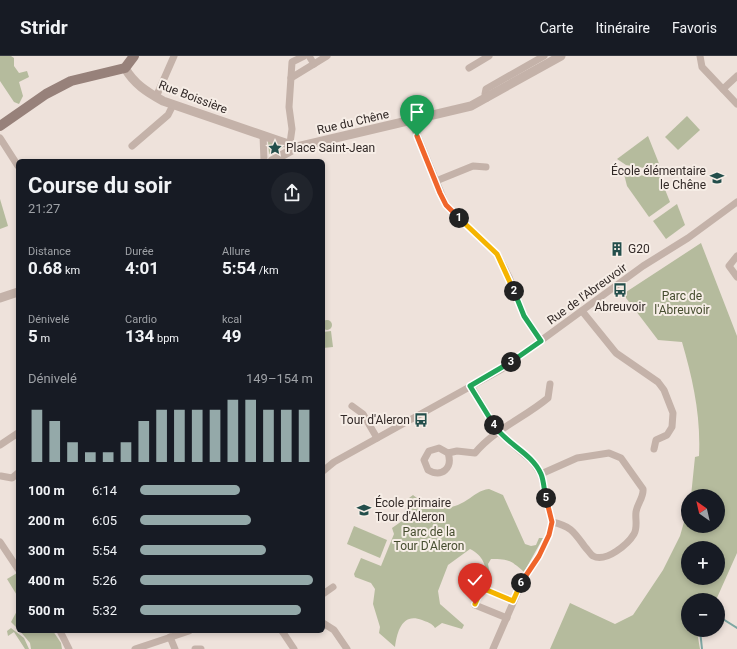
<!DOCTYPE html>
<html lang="fr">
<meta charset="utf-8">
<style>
body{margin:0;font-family:Roboto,sans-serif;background:#20242c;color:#f1f3f6;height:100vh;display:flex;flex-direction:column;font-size:15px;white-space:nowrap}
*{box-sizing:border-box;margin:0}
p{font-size:13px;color:#9ea1a6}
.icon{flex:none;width:22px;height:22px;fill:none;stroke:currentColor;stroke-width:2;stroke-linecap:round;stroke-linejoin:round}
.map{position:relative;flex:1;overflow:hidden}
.drawer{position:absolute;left:16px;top:103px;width:309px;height:474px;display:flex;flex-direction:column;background:#171b24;border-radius:6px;box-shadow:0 2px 6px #0003}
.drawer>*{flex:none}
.needle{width:26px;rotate:326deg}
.tools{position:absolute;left:681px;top:433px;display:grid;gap:8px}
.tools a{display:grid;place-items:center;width:44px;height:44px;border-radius:50%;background:#171b24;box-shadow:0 2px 6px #0003;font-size:20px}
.pin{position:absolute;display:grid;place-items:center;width:34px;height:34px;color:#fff;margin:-41px -17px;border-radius:50% 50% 50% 0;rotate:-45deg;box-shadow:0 0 4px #0007}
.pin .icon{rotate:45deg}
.km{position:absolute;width:20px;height:20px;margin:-10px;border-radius:50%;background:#222;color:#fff;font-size:11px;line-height:20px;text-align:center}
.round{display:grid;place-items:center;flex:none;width:42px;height:42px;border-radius:21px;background:#20242c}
.headline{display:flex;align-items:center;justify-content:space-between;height:68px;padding:0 12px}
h1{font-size:22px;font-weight:700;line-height:30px}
.metrics{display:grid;grid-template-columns:repeat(3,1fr);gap:6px;height:68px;padding:4px 12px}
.metrics div{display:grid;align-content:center}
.metrics b{font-size:17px;font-weight:700}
.metrics small{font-size:11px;font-weight:400}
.metrics p{font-size:11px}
.chart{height:112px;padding:8px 12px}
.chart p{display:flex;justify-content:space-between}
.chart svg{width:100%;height:72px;margin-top:4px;stroke:#94a9a9;stroke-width:6}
ul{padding:0 12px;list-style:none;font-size:13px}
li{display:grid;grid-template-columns:64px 48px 1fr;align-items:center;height:30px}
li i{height:10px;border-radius:5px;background:#94a9a9}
header{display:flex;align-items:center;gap:24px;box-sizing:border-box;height:56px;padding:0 20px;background:#171b24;border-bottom:1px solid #363941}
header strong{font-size:19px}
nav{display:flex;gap:22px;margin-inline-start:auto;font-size:14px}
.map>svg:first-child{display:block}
.green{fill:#b5bb9d;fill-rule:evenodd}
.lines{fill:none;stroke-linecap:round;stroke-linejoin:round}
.stream{stroke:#7ea7a3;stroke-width:2}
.minor{stroke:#c4b2a9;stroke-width:7}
.tertiary{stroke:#c4b2a9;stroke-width:9}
.secondary{stroke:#97817a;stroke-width:10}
.split-1-casing{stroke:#fff;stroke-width:8}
.split-2-casing{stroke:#fff;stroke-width:8}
.split-3-casing{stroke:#fff;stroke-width:8}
.split-4-casing{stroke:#fff;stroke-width:8}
.split-5-casing{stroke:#fff;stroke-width:8}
.split-6-casing{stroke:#fff;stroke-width:8}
.split-7-casing{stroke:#fff;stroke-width:8}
.split-1{stroke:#f0652b;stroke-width:5}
.split-2{stroke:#f5b400;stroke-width:5}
.split-3{stroke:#22a559;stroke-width:5}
.split-4{stroke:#22a559;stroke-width:5}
.split-5{stroke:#22a559;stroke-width:5}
.split-6{stroke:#f0652b;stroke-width:5}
.split-7{stroke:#f5b400;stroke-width:5}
.labels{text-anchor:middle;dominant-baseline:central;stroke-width:4;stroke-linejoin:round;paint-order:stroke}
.street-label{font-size:12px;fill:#322927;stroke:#f6ede6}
.poi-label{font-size:12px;fill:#322927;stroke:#f6ede6;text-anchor:start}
.park-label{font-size:12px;fill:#464d2f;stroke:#f6ede6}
</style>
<header>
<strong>Stridr</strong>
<nav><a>Carte</a><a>Itinéraire</a><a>Favoris</a></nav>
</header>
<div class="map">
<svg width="737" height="593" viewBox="0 0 737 593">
<rect width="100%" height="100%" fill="#eee2db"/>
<g class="green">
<path d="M0 0H11L14 2V10L19 17 27 15 29 21 19 26 23 40 19 48 14 46 0 25Z"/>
<path d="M687 60 700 74 678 94 665 81Z"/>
<path d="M648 80 662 115 626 109 617 103Z"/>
<path d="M268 85 283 89V91L272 99 269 98Z"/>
<path d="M624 118 660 121 670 146 649 161 627 130Z"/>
<path d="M0 143 8 170 0 173Z"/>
<path d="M677 148 685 169 666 183 653 165Z"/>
<path d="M701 187 737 280V497L716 544H688V574H699L697 576 700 593H550L570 547 615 568 633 559 663 514 680 480 688 452V470H718V440H691L695 401 699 400C701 360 693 324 682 286L658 284 623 238ZM688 492H718V522H688Z"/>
<circle cx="327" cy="269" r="5"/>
<path d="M331 275 333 291 323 292V276Z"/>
<path d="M489 433 503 439 525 488 531 490 536 489 539 482H543L524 516C510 504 509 503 491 503L488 508 491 524 488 523C485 509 484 500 470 493L448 509 438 535 440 548 464 569 462 573 442 567 435 572C432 567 427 566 422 564 402 556 397 576 395 591L379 577 380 571 373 548 375 533 371 527 355 521 354 518 361 502 381 510 394 478 392 472 402 465 409 442 413 439C431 453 447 457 467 444 475 439 480 434 489 433Z"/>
<path d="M354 470 387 484 380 502 347 488Z"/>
<path d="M17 517 18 519V541L7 523Z"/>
<path d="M18 553V573L11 566Z"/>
<path d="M11 572 24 582 29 593H25L14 576 8 580 7 575Z"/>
<path d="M20 575H53L61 587 62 593H31L30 587Z"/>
</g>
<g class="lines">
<g class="stream">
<path d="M718 560 737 572"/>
<path d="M700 574 702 593"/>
</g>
<g class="minor">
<path d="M309 0 314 8"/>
<path d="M700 0 702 11 737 48"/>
<path d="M469 12 489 0"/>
<path d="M291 22 327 0"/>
<path d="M723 33 737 20"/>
<path d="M156 41 174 0"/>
<path d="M487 42 485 38 486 33 544 0"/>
<path d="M411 64 446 149 497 198 509 221 524 260 541 285"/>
<path d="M263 79 264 105"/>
<path d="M0 82 18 110"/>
<path d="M290 87 292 73 289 51 292 6 304 0"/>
<path d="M132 90 168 59 173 49"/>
<path d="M436 125 473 110 486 111"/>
<path d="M737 200 729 210 737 221"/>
<path d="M582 255 616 297 658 326 664 334 673 357 672 371 667 379 656 384 654 393"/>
<path d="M471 330 498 376 532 405 541 418 552 466 549 479 539 500 523 524 493 593"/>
<path d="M352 350 363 358 377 382"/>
<path d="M0 389 18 377"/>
<path d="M448 397C453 412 442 422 428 414L424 404 429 395 439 392 448 397 457 395 475 397C495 373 524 362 548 342L550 328"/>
<path d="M323 415 334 406 502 313 643 210 688 182 737 146"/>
<path d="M541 418 577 402 609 397 621 402 643 433C644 441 637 448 636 456 635 463 638 471 634 478 628 488 606 507 593 500 590 498 588 494 585 491 574 476 571 470 552 466"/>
<path d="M1 420 12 422 18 417"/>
<path d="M0 486 18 513"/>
<path d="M323 538 333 531"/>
<path d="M507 562 475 549 482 532 513 545"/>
<path d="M323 567 334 574 347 593"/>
<path d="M60 575 69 593"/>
<path d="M282 575 294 593"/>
<path d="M170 581 175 593"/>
<path d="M135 593 189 575"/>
<path d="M195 593H201"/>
</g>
<g class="tertiary">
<path d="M125 12C134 28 147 36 163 45L297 91"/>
<path d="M272 105 297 91 471 50 561 0"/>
<path d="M0 242 18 236"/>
</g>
<path class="secondary" d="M0 70 46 38 71 25 125 12 134 0"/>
</g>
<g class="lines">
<defs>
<path id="split-1" d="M417 80 440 137 446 149 459 162"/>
<path id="split-2" d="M459 162 497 198 514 235"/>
<path id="split-3" d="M511 306 541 285 524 260 514 235"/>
<path id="split-4" d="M494 369 470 330 511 306"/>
<path id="split-5" d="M494 369C506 388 532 397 541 418 544 425 544 435 546 442"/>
<path id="split-6" d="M521 527 539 500 549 479 552 466 546 442"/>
<path id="split-7" d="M475 548 482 532 513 545 521 527"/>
</defs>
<use href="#split-1" class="split-1-casing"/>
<use href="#split-2" class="split-2-casing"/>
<use href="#split-3" class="split-3-casing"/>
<use href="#split-4" class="split-4-casing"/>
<use href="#split-5" class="split-5-casing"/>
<use href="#split-6" class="split-6-casing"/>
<use href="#split-7" class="split-7-casing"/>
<use href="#split-1" class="split-1"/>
<use href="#split-2" class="split-2"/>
<use href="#split-3" class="split-3"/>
<use href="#split-4" class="split-4"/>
<use href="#split-5" class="split-5"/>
<use href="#split-6" class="split-6"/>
<use href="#split-7" class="split-7"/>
</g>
<defs>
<symbol id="sight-bare" viewBox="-9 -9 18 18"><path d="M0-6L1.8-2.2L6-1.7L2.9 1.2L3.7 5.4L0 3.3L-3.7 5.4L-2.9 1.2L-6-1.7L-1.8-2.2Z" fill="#234e4b" stroke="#f6ede6" stroke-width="2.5" paint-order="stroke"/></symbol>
<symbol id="school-bare" viewBox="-9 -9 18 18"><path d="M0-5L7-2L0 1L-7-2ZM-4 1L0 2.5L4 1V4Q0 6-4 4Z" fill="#234e4b" stroke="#f6ede6" stroke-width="2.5" paint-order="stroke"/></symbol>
<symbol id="building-bare" viewBox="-9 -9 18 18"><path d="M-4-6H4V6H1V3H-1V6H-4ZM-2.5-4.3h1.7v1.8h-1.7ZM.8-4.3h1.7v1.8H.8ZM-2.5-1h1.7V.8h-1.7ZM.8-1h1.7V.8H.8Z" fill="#234e4b" stroke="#f6ede6" stroke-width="2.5" paint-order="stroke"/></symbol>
<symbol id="bus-bare" viewBox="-9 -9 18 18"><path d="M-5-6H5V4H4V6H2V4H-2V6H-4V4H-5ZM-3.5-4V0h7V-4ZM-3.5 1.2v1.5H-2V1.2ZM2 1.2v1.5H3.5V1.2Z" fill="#234e4b" stroke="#f6ede6" stroke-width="2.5" paint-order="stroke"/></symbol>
</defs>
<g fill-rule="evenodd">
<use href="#sight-bare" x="265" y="82" width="20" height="20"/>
<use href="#school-bare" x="707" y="112" width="20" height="20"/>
<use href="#building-bare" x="607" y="183" width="20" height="20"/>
<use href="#bus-bare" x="610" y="224" width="20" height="20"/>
<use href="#bus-bare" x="411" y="354" width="20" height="20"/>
<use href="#school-bare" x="354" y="444" width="20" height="20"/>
</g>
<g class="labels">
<g class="street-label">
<text transform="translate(193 41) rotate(21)">Rue Boissière</text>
<text transform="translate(353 66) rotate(-13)">Rue du Chêne</text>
<text transform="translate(587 238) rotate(-36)">Rue de l'Abreuvoir</text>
</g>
<g class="poi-label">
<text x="286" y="92">Place Saint-Jean</text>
<text x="706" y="115" text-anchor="end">École élémentaire<tspan x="706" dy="14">le Chêne</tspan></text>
<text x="628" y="193">G20</text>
<text x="620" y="251" text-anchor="middle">Abreuvoir</text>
<text x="410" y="364" text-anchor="end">Tour d'Aleron</text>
<text x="375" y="447">École primaire<tspan x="375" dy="14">Tour d'Aleron</tspan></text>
</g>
<g class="park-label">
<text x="682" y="240">Parc de<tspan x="682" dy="14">l'Abreuvoir</tspan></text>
<text x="429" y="476">Parc de la<tspan x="429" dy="14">Tour D'Aleron</tspan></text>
</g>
</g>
</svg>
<div class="tools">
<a><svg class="needle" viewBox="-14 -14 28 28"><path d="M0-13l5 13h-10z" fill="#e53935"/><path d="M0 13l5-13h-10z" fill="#9ea1a6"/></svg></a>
<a>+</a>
<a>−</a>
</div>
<div class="pin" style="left:417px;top:80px;background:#1e9e55"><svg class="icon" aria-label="arrive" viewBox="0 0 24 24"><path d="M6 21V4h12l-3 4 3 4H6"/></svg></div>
<div class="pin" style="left:475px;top:548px;background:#d93025"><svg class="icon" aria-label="check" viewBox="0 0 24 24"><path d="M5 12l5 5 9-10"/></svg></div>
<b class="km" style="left:459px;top:162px">1</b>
<b class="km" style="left:514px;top:235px">2</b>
<b class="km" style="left:511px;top:306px">3</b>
<b class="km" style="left:494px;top:369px">4</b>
<b class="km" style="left:546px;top:442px">5</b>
<b class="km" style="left:521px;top:527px">6</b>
<section class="drawer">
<div class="headline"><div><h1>Course du soir</h1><p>21:27</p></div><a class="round"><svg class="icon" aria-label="share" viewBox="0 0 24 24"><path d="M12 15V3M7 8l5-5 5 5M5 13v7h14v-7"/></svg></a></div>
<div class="metrics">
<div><p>Distance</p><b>0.68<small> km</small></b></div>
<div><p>Durée</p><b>4:01</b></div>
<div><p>Allure</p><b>5:54<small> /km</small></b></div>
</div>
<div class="metrics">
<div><p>Dénivelé</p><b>5<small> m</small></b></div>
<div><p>Cardio</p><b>134<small> bpm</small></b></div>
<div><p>kcal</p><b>49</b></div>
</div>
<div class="chart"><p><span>Dénivelé</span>149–154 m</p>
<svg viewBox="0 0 160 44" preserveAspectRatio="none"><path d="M5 44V12M15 44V19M25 44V32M35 44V38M45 44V38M55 44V32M65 44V19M75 44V12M85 44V12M95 44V12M105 44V12M115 44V6M125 44V6M135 44V12M145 44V12M155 44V12"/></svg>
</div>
<ul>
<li><b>100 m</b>6:14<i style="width:58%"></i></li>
<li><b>200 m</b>6:05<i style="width:64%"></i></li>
<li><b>300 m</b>5:54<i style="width:73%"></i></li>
<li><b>400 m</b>5:26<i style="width:100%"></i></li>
<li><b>500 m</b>5:32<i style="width:93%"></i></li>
</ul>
</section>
</div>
